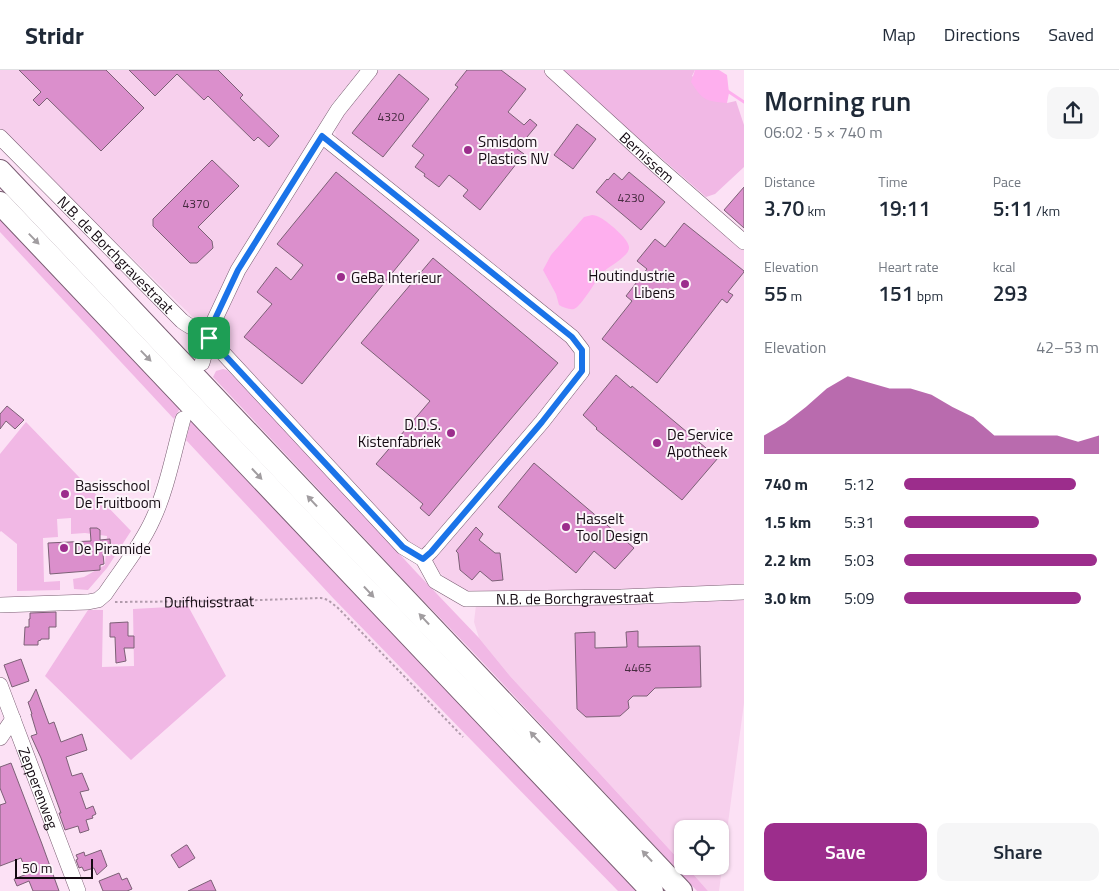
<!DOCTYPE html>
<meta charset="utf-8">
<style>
body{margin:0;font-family:"Titillium Web",sans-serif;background:#f6f6f7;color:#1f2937;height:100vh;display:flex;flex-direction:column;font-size:19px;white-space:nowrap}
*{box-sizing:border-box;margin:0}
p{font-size:16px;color:#747a83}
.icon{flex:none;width:28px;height:28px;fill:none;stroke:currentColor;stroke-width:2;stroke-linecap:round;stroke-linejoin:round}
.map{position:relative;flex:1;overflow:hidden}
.drawer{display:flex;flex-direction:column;background:#fff;width:375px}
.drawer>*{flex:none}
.tools{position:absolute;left:674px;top:750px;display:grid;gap:10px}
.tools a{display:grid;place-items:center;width:55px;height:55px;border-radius:10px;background:#fff;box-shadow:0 1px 4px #0004;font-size:25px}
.scale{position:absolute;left:15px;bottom:12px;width:78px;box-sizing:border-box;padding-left:5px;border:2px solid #140a12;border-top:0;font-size:14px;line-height:18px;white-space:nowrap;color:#140a12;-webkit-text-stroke:4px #fcf5fa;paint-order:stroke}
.pin{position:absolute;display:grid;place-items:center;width:42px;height:42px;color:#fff;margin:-21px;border-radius:10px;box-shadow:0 2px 8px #0006}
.round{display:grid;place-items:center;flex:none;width:52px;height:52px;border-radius:10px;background:#f6f6f7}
.headline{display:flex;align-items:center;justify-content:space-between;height:85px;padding:0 20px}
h1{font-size:28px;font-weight:600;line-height:38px}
.figures{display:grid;grid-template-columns:repeat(3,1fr);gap:8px;height:85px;padding:5px 20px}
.figures div{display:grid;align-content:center}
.figures b{font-size:21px;font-weight:600}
.figures small{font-size:14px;font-weight:400}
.figures p{font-size:14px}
.chart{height:140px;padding:10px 20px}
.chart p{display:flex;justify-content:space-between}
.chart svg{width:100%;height:90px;margin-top:5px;fill:#9c2d8c;opacity:.7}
.button{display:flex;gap:10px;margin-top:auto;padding:10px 20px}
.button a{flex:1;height:58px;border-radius:10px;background:#9c2d8c;color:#fff;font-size:20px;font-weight:600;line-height:58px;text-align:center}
.button a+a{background:#f6f6f7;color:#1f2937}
ul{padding:0 20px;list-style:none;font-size:16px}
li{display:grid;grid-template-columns:80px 60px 1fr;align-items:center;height:38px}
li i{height:12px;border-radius:6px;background:#9c2d8c}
header{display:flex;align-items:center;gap:30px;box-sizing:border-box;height:70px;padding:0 25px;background:#fff;border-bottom:1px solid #e0e1e3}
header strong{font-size:24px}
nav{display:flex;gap:28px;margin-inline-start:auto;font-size:18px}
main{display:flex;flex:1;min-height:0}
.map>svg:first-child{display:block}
.built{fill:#f7d0ed}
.green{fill:#f1b8e5}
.water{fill:#feafee}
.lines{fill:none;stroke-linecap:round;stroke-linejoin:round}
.stream{stroke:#feafee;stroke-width:3}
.building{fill:#db8fcc;stroke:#7c6076}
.minor-casing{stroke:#795d72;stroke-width:16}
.highway-casing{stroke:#795d72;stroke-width:24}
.path{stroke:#b19bac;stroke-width:2;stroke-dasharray:2.5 2.5;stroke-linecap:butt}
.minor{stroke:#fff;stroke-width:15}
.highway{stroke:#fff;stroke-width:22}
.oneway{fill:#a19da0}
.route-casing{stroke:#fff;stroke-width:10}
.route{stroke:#1a73e8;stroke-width:6}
.poi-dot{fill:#9c2d8c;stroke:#fcf5fa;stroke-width:2}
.labels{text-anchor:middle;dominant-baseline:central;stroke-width:4;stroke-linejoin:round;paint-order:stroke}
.number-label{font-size:12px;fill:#462b40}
.poi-label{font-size:15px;fill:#140a12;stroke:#fcf5fa;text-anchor:start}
.street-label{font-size:15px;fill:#140a12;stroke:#fcf5fa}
</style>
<header>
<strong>Stridr</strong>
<nav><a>Map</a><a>Directions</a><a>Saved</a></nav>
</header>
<main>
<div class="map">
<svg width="744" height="821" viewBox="0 0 744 821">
<rect width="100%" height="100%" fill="#fce1f5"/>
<path class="built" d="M0 0H360L331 35 312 69 564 252 336 69 335 58 346 40 378 0H544L744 177V633L719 821H708L686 796H720V759H682V793L510 606 479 568 474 552 476 535 413 479 199 253 0 60Z"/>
<g class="green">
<path d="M560 0H695L692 6 727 33 736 31 744 55V97L715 124 706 127Z"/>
<path d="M0 148 180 338 174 349 0 162Z"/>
<path d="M223 299 227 300 254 326 417 503 479 568 510 606 682 793V796H686L708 821H697L471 580 411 518 213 307 216 301Z"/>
<path d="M191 350 639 821H618L334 529 186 370Z"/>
<path d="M26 352 131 461 107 498 88 520 74 519 73 509 84 507 105 495 107 466 85 463 71 464V448L57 449 58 467 43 468 44 512 60 511V520L17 521V474L1 461 0 462V384Z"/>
<path d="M188 536 226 606 131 690 45 606 88 540H103L102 597 134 596 133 539Z"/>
</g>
<g class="water">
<path d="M695 0H719L727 5 729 23 727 33C706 31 703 31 691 12Z"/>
<path d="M592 145C595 145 597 146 599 147 606 150 629 169 629 177 630 186 609 196 602 203 596 210 581 237 574 239 569 240 563 237 559 235L556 224 543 200 551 185 584 147Z"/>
</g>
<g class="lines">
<path class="stream" d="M726 20 744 32"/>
</g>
<g class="building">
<path d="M19 0H106L144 38 101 81 47 28 39 36 33 30 41 22Z"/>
<path d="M129 0H218L243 25 240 28 279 66 269 77 258 67 254 71 208 26 204 30 177 4 155 26Z"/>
<path d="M467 0H501L526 19 508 42 524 55 530 49 537 55 517 79 524 84 480 140 463 126 468 120 449 105 439 117 424 106 425 104 415 97 424 85 412 76 458 17 455 15Z"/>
<path d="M399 4 429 29 383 87 352 63Z"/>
<path d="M577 54 596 69 573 99 554 85Z"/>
<path d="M212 90 239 116 198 157 212 171 213 178 197 193H190L153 156V149Z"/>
<path d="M336 102 419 170 302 314 244 267 272 234 257 222 270 205 276 197 291 210 303 195 277 174Z"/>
<path d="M629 102 665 132 641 160 596 122 607 109 608 110 614 103 622 110Z"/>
<path d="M744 117V158L724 140Z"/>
<path d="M684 153 744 201V202L728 222 733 225 727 233 722 229 657 313 602 269 632 231 626 226 647 199 637 191 655 169 665 177Z"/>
<path d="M433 188 558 293 429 446 420 438 423 434 376 394 430 331 361 273Z"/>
<path d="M616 305 631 318 632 316 718 388 682 430 596 359 597 358 583 345Z"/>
<path d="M7 336 24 350 15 359 6 351 0 359V344Z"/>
<path d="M534 393 634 478 615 499 594 481 576 503 498 437Z"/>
<path d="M476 457 483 464 479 470 495 483H500L503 510 492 511 480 501 472 510 460 500 458 483 456 481Z"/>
<path d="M90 458H97L100 460V470L110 469 111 484H103L104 494 100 495V500L50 504 48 473 91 471Z"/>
<path d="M56 542V557H49V569H41V570L38 571V575H24L25 557H29V549H30V543Z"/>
<path d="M128 552V566H134V578H124L126 591 116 593 115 567H110V553Z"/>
<path d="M638 561V577L700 576 701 617 655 618 647 626H633L628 631 629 638 620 646 586 647 577 639 575 563 595 562V578L627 577 626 562Z"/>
<path d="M21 589 29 611 12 617 4 595Z"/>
<path d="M36 619 49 654 54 652 61 672 82 664 87 680 66 687 72 706 82 703 89 720 80 722 86 739 93 736 96 744 92 746 93 748 86 750 89 760 80 763 78 756 65 760 59 743H61L41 688 31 666 37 664 31 644H32L28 632 30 631Z"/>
<path d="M11 693 42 774 59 821H33L29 811 17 816 14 809 27 804 21 788 0 796V735L6 733 0 718V697Z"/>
<path d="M186 775H187L195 788 179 798 171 785Z"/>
<path d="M101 780 107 796 97 805 94 798 84 801 82 797 79 798 76 790 78 789 76 785 84 782 85 786Z"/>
<path d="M119 803 122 810 127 808 132 819 127 821H103L99 811Z"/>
<path d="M211 810 216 821H188Z"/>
</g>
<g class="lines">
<defs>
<g id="minor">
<path id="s2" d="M552 0 656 95 744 172"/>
<path d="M322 66 572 267 582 280V301L542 352 431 481 423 489"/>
<path id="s3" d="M0 67 182 251C191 258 201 261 209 268L403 477 423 489 435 511 466 529 621 527 744 522"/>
<path d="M202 293 214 251 238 200 338 40 370 0"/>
<path d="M0 535 88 532 98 530 105 524C121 500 141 476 153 449 167 419 174 381 183 349"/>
<path id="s4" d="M0 615 78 821"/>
<path d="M0 668 13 649"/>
</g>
<g id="highway">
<path d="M0 101 681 821"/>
<path d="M0 133 652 821"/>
</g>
</defs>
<use href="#minor" class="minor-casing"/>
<use href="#highway" class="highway-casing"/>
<path class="path" id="s1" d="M115 532 229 531 321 528 328 530 338 538 463 667"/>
<use href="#minor" class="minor"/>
<use href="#highway" class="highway"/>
</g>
<defs><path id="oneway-solid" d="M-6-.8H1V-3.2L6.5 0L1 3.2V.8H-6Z" transform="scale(1.25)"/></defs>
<g class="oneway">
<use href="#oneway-solid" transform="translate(34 169) rotate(46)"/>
<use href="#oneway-solid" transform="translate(146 286) rotate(46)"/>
<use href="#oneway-solid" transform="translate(257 404) rotate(47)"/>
<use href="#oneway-solid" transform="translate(312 431) rotate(-133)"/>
<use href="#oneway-solid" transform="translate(369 522) rotate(47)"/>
<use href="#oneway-solid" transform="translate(424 549) rotate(-133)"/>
<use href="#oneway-solid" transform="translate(535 667) rotate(-133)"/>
<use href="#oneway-solid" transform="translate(647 786) rotate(-133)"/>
</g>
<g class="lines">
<defs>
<path id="route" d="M322 66 572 267 582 280V301L542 352 431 482 423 489 403 477 209 268 214 251 238 200Z"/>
</defs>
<use href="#route" class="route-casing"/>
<use href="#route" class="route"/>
</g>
<g class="poi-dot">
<circle cx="468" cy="80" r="5"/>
<circle cx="341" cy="207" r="5"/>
<circle cx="685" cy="214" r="5"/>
<circle cx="451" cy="363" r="5"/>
<circle cx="657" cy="373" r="5"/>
<circle cx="65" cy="424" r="5"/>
<circle cx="566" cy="457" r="5"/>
<circle cx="64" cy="478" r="5"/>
</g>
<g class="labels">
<g class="number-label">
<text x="391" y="46">4320</text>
<text x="631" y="127">4230</text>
<text x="196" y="133">4370</text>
<text x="638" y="597">4465</text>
</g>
<g class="poi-label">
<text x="478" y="71">Smisdom<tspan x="478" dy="17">Plastics NV</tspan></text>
<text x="675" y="205" text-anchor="end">Houtindustrie<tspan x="675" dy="17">Libens</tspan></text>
<text x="351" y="207">GeBa Interieur</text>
<text x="441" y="354" text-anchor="end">D.D.S.<tspan x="441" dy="17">Kistenfabriek</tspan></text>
<text x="667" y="364">De Service<tspan x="667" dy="17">Apotheek</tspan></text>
<text x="75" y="415">Basisschool<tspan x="75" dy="17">De Fruitboom</tspan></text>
<text x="576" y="448">Hasselt<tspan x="576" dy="17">Tool Design</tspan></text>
<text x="74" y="478">De Piramide</text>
</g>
<g class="street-label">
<text stroke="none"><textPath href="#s2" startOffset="129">Bernissem</textPath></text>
<text stroke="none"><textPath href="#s3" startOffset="165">N.B. de Borchgravestraat</textPath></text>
<text stroke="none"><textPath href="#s3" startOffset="769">N.B. de Borchgravestraat</textPath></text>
<text stroke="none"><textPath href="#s1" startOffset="94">Duifhuisstraat</textPath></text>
<text stroke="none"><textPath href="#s4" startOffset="110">Zepperenweg</textPath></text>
</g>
</g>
</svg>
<div class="tools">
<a><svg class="icon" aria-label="locate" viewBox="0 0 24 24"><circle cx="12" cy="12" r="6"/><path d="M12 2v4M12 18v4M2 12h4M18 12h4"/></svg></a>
</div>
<div class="scale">50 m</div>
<div class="pin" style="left:209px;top:268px;background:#1e9e55"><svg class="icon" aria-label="arrive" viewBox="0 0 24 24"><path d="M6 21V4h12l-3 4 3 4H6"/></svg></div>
</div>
<section class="drawer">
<div class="headline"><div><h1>Morning run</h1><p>06:02 · 5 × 740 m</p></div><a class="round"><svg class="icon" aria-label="share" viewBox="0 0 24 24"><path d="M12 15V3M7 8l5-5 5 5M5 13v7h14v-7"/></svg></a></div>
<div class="figures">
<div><p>Distance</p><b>3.70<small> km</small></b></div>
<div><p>Time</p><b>19:11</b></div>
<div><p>Pace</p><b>5:11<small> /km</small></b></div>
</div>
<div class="figures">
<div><p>Elevation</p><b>55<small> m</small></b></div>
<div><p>Heart rate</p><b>151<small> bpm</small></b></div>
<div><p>kcal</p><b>293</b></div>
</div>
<div class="chart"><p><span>Elevation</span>42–53 m</p>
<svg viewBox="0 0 160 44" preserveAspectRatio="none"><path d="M0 44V35L10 29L20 21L30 12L40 6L50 9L60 12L70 12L80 15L90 21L100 26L110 35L120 35L130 35L140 35L150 38L160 35V44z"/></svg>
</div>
<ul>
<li><b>740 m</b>5:12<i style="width:88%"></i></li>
<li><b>1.5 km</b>5:31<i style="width:69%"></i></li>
<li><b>2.2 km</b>5:03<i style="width:99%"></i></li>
<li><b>3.0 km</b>5:09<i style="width:91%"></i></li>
</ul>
<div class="button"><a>Save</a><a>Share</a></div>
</section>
</main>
